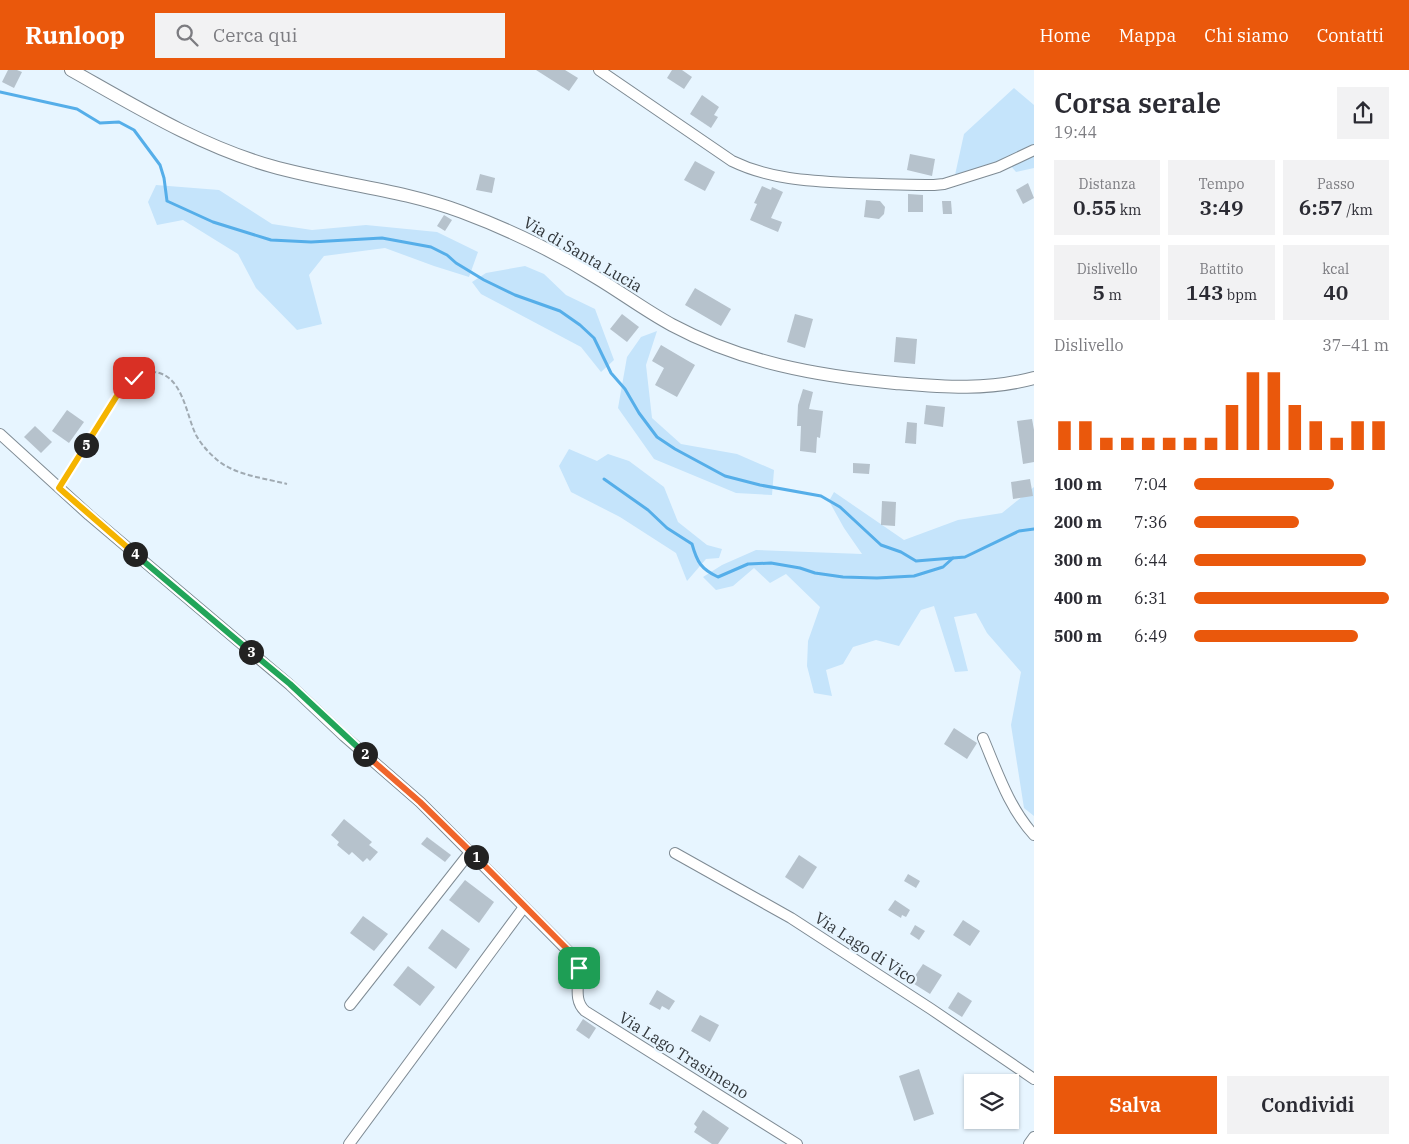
<!DOCTYPE html>
<html lang="it">
<meta charset="utf-8">
<style>
body{margin:0;font-family:"IBM Plex Serif",serif;background:#f2f2f3;color:#2b2b33;height:100vh;display:flex;flex-direction:column;font-size:19px;white-space:nowrap}
*{box-sizing:border-box;margin:0}
p{font-size:16px;color:#7c7c81}
.icon{flex:none;width:28px;height:28px;fill:none;stroke:currentColor;stroke-width:2;stroke-linecap:round;stroke-linejoin:round}
.map{position:relative;flex:1;overflow:hidden}
.drawer{display:flex;flex-direction:column;background:#fff;width:375px}
.drawer>*{flex:none}
.controls{position:absolute;left:964px;top:1004px;display:grid;gap:10px}
.controls a{display:grid;place-items:center;width:55px;height:55px;border-radius:0px;background:#fff;box-shadow:0 1px 4px #0004;font-size:25px}
.pin{position:absolute;display:grid;place-items:center;width:42px;height:42px;color:#fff;margin:-21px;border-radius:10px;box-shadow:0 2px 8px #0006}
.km{position:absolute;width:25px;height:25px;margin:-12px;border-radius:50%;background:#222;color:#fff;font-size:14px;line-height:25px;text-align:center}
.round{display:grid;place-items:center;flex:none;width:52px;height:52px;border-radius:0px;background:#f2f2f3}
.summary{display:flex;align-items:center;justify-content:space-between;height:85px;padding:0 20px}
h1{font-size:28px;font-weight:600;line-height:38px}
.figures{display:grid;grid-template-columns:repeat(3,1fr);gap:8px;height:85px;padding:5px 20px}
.figures div{display:grid;align-content:center;border-radius:0px;background:#f2f2f3;text-align:center}
.figures b{font-size:21px;font-weight:600}
.figures small{font-size:14px;font-weight:400}
.figures p{font-size:14px}
.chart{height:140px;padding:10px 20px}
.chart p{display:flex;justify-content:space-between}
.chart svg{width:100%;height:90px;margin-top:5px;stroke:#ea580c;stroke-width:6}
.button{display:flex;gap:10px;margin-top:auto;padding:10px 20px}
.button a{flex:1;height:58px;border-radius:0px;background:#ea580c;color:#fff;font-size:20px;font-weight:600;line-height:58px;text-align:center}
.button a+a{background:#f2f2f3;color:#2b2b33}
ul{padding:0 20px;list-style:none;font-size:16px}
li{display:grid;grid-template-columns:80px 60px 1fr;align-items:center;height:38px}
li i{height:12px;border-radius:6px;background:#ea580c}
header{display:flex;align-items:center;gap:30px;box-sizing:border-box;height:70px;padding:0 25px;background:#ea580c;color:#fff}
header strong{font-size:24px}
nav{display:flex;gap:28px;margin-inline-start:auto;font-size:18px}
.search{width:350px;height:45px;background:#f2f2f3;display:flex;align-items:center;gap:12px;box-sizing:border-box;padding:0 18px;border-radius:0px;color:#7c7c81;font-size:19px}
main{display:flex;flex:1;min-height:0}
.map>svg:first-child{display:block}
.green{fill:#c5e4fb}
.lines{fill:none;stroke-linecap:round;stroke-linejoin:round}
.stream{stroke:#55aee9;stroke-width:3}
.building{fill:#b6c2cc}
.minor-casing{stroke:#7f8b94;stroke-width:12}
.tertiary-casing{stroke:#7f8b94;stroke-width:14}
.path{stroke:#a0aab2;stroke-width:2;stroke-dasharray:5 2.5;stroke-linecap:butt}
.minor{stroke:#fff;stroke-width:10}
.tertiary{stroke:#fff;stroke-width:12}
.split-1-casing{stroke:#fff;stroke-width:10}
.split-2-casing{stroke:#fff;stroke-width:10}
.split-3-casing{stroke:#fff;stroke-width:10}
.split-4-casing{stroke:#fff;stroke-width:10}
.split-5-casing{stroke:#fff;stroke-width:10}
.split-6-casing{stroke:#fff;stroke-width:10}
.split-1{stroke:#f0652b;stroke-width:6}
.split-2{stroke:#f0652b;stroke-width:6}
.split-3{stroke:#22a559;stroke-width:6}
.split-4{stroke:#22a559;stroke-width:6}
.split-5{stroke:#f5b400;stroke-width:6}
.split-6{stroke:#f5b400;stroke-width:6}
.labels{text-anchor:middle;dominant-baseline:central;stroke-width:4.5;stroke-linejoin:round;paint-order:stroke}
.street-label{font-size:16px;fill:#33383c;stroke:#e7f5ff}
</style>
<header>
<strong>Runloop</strong>
<div class="search"><svg class="icon" aria-label="search" viewBox="0 0 24 24"><circle cx="10" cy="10" r="6"/><path d="M15 15l6 6"/></svg>Cerca qui</div>
<nav><a>Home</a><a>Mappa</a><a>Chi siamo</a><a>Contatti</a></nav>
</header>
<main>
<div class="map">
<svg width="1034" height="1074" viewBox="0 0 1034 1074">
<rect width="100%" height="100%" fill="#e7f5ff"/>
<g class="green">
<path d="M1014 18 1034 35V98L1016 102 1005 89 967 105H955L964 64Z"/>
<path d="M156 115 219 120 272 154 312 160 366 155 437 162 478 182 469 207 434 196 385 178 324 186 309 205 322 254 297 260 256 218 238 184 183 150 157 155 148 132Z"/>
<path d="M525 196 544 204 566 225 595 239 614 290 601 302 581 277 481 224 472 212 486 203Z"/>
<path d="M657 261 646 295 652 348 681 374 737 384 774 400 772 425 736 423 654 389 618 338 627 287 641 267Z"/>
<path d="M569 379 597 391 608 384 629 391 664 417 678 452 707 475 722 479 719 488 706 489 687 511 676 483 620 447 571 422 559 396Z"/>
<path d="M1034 417V746L1024 738 1011 655 1021 602 987 563 976 543 954 547 968 601 955 602 934 536 921 540 899 576 876 570 853 577 843 594 826 600 832 626 814 623 807 596 808 571 820 537 786 504 770 513 754 498 733 516 716 520 703 507 722 495 756 480 862 484 844 458 829 431 834 422 904 470 958 450 1002 443Z"/>
</g>
<g class="lines">
<g class="stream">
<path d="M0 22 77 39 100 53 119 52 134 60 160 95 164 108 167 131 213 152 271 170 311 172 382 168 431 177 447 185 456 193 484 210 515 225 560 241 580 255 594 268 611 303 625 319 639 343 657 367 675 379 725 406 760 415 821 426 840 437 881 475 901 482 916 491 965 487 1019 461 1034 459"/>
<path d="M604 409 648 440 667 458 692 474C697 492 701 499 718 507L748 494 771 493 800 498 815 503 843 507 877 508 914 506 943 497 953 488"/>
</g>
</g>
<g class="building">
<path d="M8 0H17L22 2 14 18 2 12Z"/>
<path d="M536 0H565L578 8 569 21Z"/>
<path d="M672 0H682L692 7 684 19 667 8Z"/>
<path d="M702 25 719 37 714 45 718 47 711 58 690 44Z"/>
<path d="M910 84 935 89 932 106 907 100Z"/>
<path d="M695 91 715 102 705 121 684 110Z"/>
<path d="M480 104 495 108 492 123 476 120Z"/>
<path d="M1028 113 1034 128 1023 134 1016 120Z"/>
<path d="M762 116 771 120 772 117 783 122 771 148 782 152 778 162 750 150 757 134 754 133Z"/>
<path d="M908 124 923 125V142H908Z"/>
<path d="M866 130 880 131 885 137 884 144 879 149 864 147Z"/>
<path d="M942 131H951L952 144H943Z"/>
<path d="M444 145 452 150 445 161 437 156Z"/>
<path d="M695 218 731 239 721 256 685 235Z"/>
<path d="M622 244 639 257 627 272 610 259Z"/>
<path d="M795 244 813 249 805 278 787 272Z"/>
<path d="M896 267 917 269 915 294 894 292Z"/>
<path d="M661 275 695 295 677 327 655 315 664 298 652 291Z"/>
<path d="M803 319 813 322 809 339 823 341 820 368 817 367 816 383 800 381 801 356H797L798 335Z"/>
<path d="M926 335 945 337 943 357 924 354Z"/>
<path d="M67 340 84 352 69 373 52 361Z"/>
<path d="M1032 349 1034 360V392L1023 394 1017 351Z"/>
<path d="M907 352 917 353 916 374 905 373Z"/>
<path d="M35 356 52 372 41 383 24 367Z"/>
<path d="M853 393 870 394 869 404 853 403Z"/>
<path d="M1030 409 1033 426 1013 429 1011 412Z"/>
<path d="M882 431 896 432 895 456 881 455Z"/>
<path d="M954 658 977 673 967 689 944 674Z"/>
<path d="M344 749 372 772 369 775 378 782 370 791 367 788 363 792 352 782 349 785 337 775 339 772 331 765Z"/>
<path d="M427 767 451 785 445 792 421 774Z"/>
<path d="M799 785 817 797 803 819 785 807Z"/>
<path d="M908 804 920 811 916 818 904 811Z"/>
<path d="M465 810 494 832 479 853 449 830Z"/>
<path d="M895 830 910 840 906 847 902 845 901 848 888 840Z"/>
<path d="M363 846 388 864 374 881 350 863Z"/>
<path d="M963 850 980 861 970 876 953 865Z"/>
<path d="M915 855 925 861 919 870 910 864Z"/>
<path d="M442 859 470 879 456 899 428 878Z"/>
<path d="M923 894 942 905 930 924 911 912Z"/>
<path d="M408 896 435 917 420 936 393 915Z"/>
<path d="M657 920 675 931 669 940 662 936 660 940 649 934Z"/>
<path d="M958 922 972 931 962 947 948 938Z"/>
<path d="M700 945 719 955 710 972 691 961Z"/>
<path d="M583 949 596 958 589 969 576 960Z"/>
<path d="M919 999 934 1044 914 1051 899 1006Z"/>
<path d="M703 1040 729 1058 718 1074H712L694 1062 697 1057 694 1054Z"/>
</g>
<g class="lines">
<defs>
<g id="minor">
<path d="M599 0 732 91C769 109 808 111 849 113 877 114 906 115 934 115L944 114 998 97 1034 80"/>
<path d="M0 364 89 445 290 615 344 666 420 732 575 888C584 906 570 927 585 941L797 1074"/>
<path d="M983 668C997 701 1009 738 1034 765"/>
<path d="M675 783 791 848 931 939 1034 1009"/>
<path d="M350 935 471 781"/>
<path d="M349 1074 524 837"/>
<path d="M1029 1074 1034 1067"/>
</g>
<path id="tertiary" d="M71 0C135 36 200 76 271 96 334 114 401 119 462 142 510 160 554 181 597 208 622 223 646 241 672 255 741 292 817 306 895 313 944 317 986 321 1034 308"/>
</defs>
<use href="#minor" class="minor-casing"/>
<use href="#tertiary" class="tertiary-casing"/>
<path class="path" d="M64 410 122 319C130 310 141 301 154 302 183 305 186 345 196 365 201 374 208 382 216 389 234 405 264 408 287 414"/>
<use href="#minor" class="minor"/>
<use href="#tertiary" class="tertiary"/>
</g>
<g class="lines">
<defs>
<path id="split-1" d="M476 787 573 885 579 898"/>
<path id="split-2" d="M365 684 420 732 476 787"/>
<path id="split-3" d="M251 582 290 614 365 684"/>
<path id="split-4" d="M135 484 251 582"/>
<path id="split-5" d="M86 375 59 418 135 484"/>
<path id="split-6" d="M86 375 118 324 134 308"/>
</defs>
<use href="#split-1" class="split-1-casing"/>
<use href="#split-2" class="split-2-casing"/>
<use href="#split-3" class="split-3-casing"/>
<use href="#split-4" class="split-4-casing"/>
<use href="#split-5" class="split-5-casing"/>
<use href="#split-6" class="split-6-casing"/>
<use href="#split-1" class="split-1"/>
<use href="#split-2" class="split-2"/>
<use href="#split-3" class="split-3"/>
<use href="#split-4" class="split-4"/>
<use href="#split-5" class="split-5"/>
<use href="#split-6" class="split-6"/>
</g>
<g class="labels">
<g class="street-label">
<text transform="translate(583 184) rotate(30)">Via di Santa Lucia</text>
<text transform="translate(866 878) rotate(33)">Via Lago di Vico</text>
<text transform="translate(684 985) rotate(32)">Via Lago Trasimeno</text>
</g>
</g>
</svg>
<div class="controls">
<a><svg class="icon" aria-label="layers" viewBox="0 0 24 24"><path d="M12 4l9 5-9 5-9-5zM3 14l9 5 9-5"/></svg></a>
</div>
<div class="pin" style="left:579px;top:898px;background:#1e9e55"><svg class="icon" aria-label="arrive" viewBox="0 0 24 24"><path d="M6 21V4h12l-3 4 3 4H6"/></svg></div>
<div class="pin" style="left:134px;top:308px;background:#d93025"><svg class="icon" aria-label="check" viewBox="0 0 24 24"><path d="M5 12l5 5 9-10"/></svg></div>
<b class="km" style="left:476px;top:787px">1</b>
<b class="km" style="left:365px;top:684px">2</b>
<b class="km" style="left:251px;top:582px">3</b>
<b class="km" style="left:135px;top:484px">4</b>
<b class="km" style="left:86px;top:375px">5</b>
</div>
<section class="drawer">
<div class="summary"><div><h1>Corsa serale</h1><p>19:44</p></div><a class="round"><svg class="icon" aria-label="share" viewBox="0 0 24 24"><path d="M12 15V3M7 8l5-5 5 5M5 13v7h14v-7"/></svg></a></div>
<div class="figures">
<div><p>Distanza</p><b>0.55<small> km</small></b></div>
<div><p>Tempo</p><b>3:49</b></div>
<div><p>Passo</p><b>6:57<small> /km</small></b></div>
</div>
<div class="figures">
<div><p>Dislivello</p><b>5<small> m</small></b></div>
<div><p>Battito</p><b>143<small> bpm</small></b></div>
<div><p>kcal</p><b>40</b></div>
</div>
<div class="chart"><p><span>Dislivello</span>37–41 m</p>
<svg viewBox="0 0 160 44" preserveAspectRatio="none"><path d="M5 44V30M15 44V30M25 44V38M35 44V38M45 44V38M55 44V38M65 44V38M75 44V38M85 44V22M95 44V6M105 44V6M115 44V22M125 44V30M135 44V38M145 44V30M155 44V30"/></svg>
</div>
<ul>
<li><b>100 m</b>7:04<i style="width:72%"></i></li>
<li><b>200 m</b>7:36<i style="width:54%"></i></li>
<li><b>300 m</b>6:44<i style="width:88%"></i></li>
<li><b>400 m</b>6:31<i style="width:100%"></i></li>
<li><b>500 m</b>6:49<i style="width:84%"></i></li>
</ul>
<div class="button"><a>Salva</a><a>Condividi</a></div>
</section>
</main>
